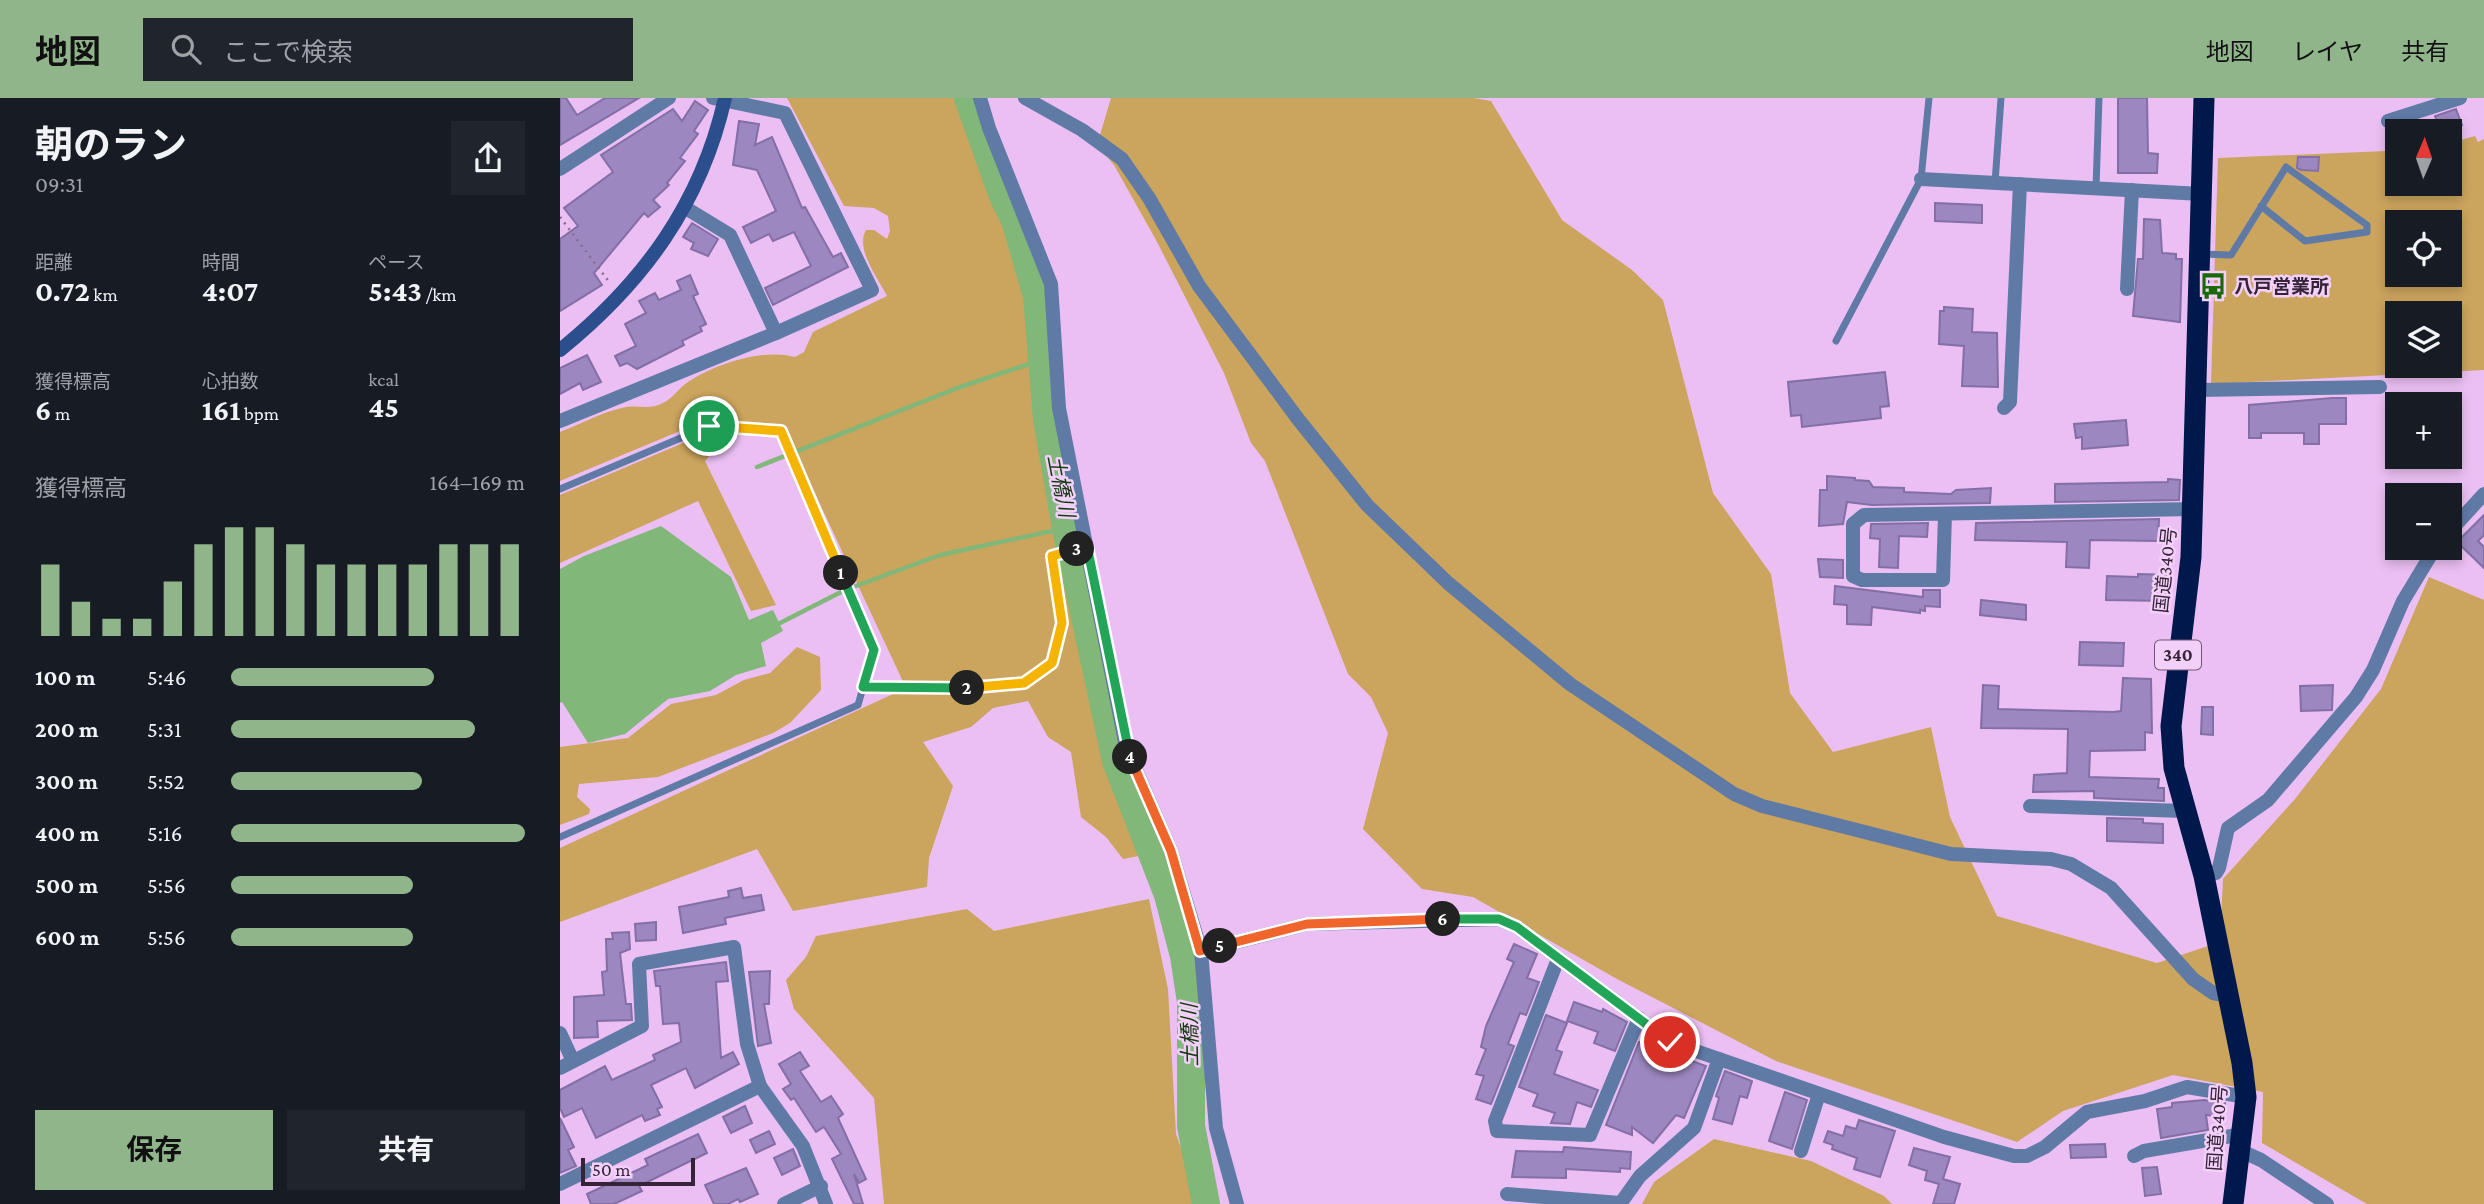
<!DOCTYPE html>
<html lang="ja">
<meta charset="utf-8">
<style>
body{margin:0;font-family:"Crimson Pro","Noto Sans JP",serif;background:#20242c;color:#f1f3f6;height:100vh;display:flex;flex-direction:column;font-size:26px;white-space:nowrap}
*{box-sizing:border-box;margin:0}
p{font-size:23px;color:#9ea1a6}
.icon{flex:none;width:38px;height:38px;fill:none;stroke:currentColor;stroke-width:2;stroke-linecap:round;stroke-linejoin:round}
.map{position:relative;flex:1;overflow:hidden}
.panel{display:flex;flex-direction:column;background:#171b24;width:560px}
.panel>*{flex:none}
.needle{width:46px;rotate:2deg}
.tools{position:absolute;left:1825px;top:21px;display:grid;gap:14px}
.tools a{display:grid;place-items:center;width:77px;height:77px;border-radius:0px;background:#171b24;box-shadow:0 4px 10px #0003;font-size:35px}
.scale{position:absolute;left:21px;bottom:18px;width:114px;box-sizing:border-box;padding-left:7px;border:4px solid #352438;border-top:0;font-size:19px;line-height:24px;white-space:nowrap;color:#352438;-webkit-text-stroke:5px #f3d0fa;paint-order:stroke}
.pin{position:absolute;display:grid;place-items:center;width:60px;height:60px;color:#fff;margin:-30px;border:4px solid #fff;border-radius:50%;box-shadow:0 2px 7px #0007}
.km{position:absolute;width:35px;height:35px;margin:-18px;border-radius:50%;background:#222;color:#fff;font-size:19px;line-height:35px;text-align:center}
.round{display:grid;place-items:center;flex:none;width:74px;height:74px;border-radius:0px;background:#20242c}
.summary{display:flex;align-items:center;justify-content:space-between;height:119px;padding:0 35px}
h1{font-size:38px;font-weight:700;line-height:52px}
.stats{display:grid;grid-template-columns:repeat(3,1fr);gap:10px;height:119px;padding:7px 35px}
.stats div{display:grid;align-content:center}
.stats b{font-size:30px;font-weight:700}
.stats small{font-size:19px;font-weight:400}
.stats p{font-size:19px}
.chart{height:196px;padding:14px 35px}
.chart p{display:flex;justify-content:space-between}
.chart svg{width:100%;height:126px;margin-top:7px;stroke:#90b58b;stroke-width:6}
.button{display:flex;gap:14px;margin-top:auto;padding:14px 35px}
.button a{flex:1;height:80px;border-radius:0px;background:#90b58b;color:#111;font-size:28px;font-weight:700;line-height:80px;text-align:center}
.button a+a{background:#20242c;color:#f1f3f6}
ul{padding:0 35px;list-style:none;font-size:23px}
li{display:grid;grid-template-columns:112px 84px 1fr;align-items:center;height:52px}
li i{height:18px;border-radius:9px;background:#90b58b}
header{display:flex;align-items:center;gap:42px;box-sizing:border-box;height:98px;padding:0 35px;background:#90b58b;color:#111}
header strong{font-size:33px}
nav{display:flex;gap:38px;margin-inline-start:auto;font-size:24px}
.search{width:490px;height:63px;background:#20242c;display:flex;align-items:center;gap:18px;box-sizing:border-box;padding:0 24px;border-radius:0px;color:#9ea1a6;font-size:26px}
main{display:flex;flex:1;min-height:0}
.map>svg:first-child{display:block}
.green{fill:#cba45d;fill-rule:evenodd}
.water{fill:#81b778}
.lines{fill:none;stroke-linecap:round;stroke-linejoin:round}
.stream{stroke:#81b778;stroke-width:4.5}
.river{stroke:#81b778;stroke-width:28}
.building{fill:#9c87c0;stroke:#836fa5;stroke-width:2}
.path{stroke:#8a6c8f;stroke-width:2.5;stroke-dasharray:2 5;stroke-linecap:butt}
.lane{stroke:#607aa6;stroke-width:7}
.street{stroke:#607aa6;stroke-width:14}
.secondary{stroke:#2b4e8d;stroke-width:14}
.highway{stroke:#00184b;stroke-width:21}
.split-1-casing{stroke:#fff;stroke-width:14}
.split-2-casing{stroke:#fff;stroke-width:14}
.split-3-casing{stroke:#fff;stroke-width:14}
.split-4-casing{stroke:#fff;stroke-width:14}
.split-5-casing{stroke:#fff;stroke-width:14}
.split-6-casing{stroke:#fff;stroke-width:14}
.split-7-casing{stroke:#fff;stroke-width:14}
.split-1{stroke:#f5b400;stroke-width:9}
.split-2{stroke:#22a559;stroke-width:9}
.split-3{stroke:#f5b400;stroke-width:9}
.split-4{stroke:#22a559;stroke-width:9}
.split-5{stroke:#f0652b;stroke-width:9}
.split-6{stroke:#f0652b;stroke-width:9}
.split-7{stroke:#22a559;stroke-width:9}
.labels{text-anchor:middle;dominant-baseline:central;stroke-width:5;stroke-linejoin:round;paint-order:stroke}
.shield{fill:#f3d0fa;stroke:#6e5872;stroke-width:2}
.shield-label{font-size:18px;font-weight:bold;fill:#352438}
.poi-label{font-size:19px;font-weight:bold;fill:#352438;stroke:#f3d0fa;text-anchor:start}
.street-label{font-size:19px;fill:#352438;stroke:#f3d0fa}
.water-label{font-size:21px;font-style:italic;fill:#153a0f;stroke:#f3d0fa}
</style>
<header>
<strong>地図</strong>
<div class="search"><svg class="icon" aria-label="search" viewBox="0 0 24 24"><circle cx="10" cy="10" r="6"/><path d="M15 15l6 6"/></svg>ここで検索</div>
<nav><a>地図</a><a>レイヤ</a><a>共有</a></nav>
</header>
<main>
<section class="panel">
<div class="summary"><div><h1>朝のラン</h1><p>09:31</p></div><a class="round"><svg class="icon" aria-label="share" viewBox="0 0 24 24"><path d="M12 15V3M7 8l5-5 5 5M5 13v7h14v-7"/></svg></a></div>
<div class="stats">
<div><p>距離</p><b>0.72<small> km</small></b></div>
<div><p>時間</p><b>4:07</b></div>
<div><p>ペース</p><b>5:43<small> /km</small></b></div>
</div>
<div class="stats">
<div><p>獲得標高</p><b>6<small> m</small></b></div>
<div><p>心拍数</p><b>161<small> bpm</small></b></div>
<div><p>kcal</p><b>45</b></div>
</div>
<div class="chart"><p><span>獲得標高</span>164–169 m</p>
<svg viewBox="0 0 160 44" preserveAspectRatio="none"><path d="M5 44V19M15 44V32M25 44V38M35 44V38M45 44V25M55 44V12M65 44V6M75 44V6M85 44V12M95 44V19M105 44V19M115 44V19M125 44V19M135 44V12M145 44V12M155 44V12"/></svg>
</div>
<ul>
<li><b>100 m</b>5:46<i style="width:69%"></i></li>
<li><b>200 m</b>5:31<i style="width:83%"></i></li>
<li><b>300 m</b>5:52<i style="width:65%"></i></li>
<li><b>400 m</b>5:16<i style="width:100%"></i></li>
<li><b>500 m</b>5:56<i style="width:62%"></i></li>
<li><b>600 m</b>5:56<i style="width:62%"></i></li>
</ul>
<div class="button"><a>保存</a><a>共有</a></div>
</section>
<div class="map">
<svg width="1924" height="1106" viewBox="0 0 1924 1106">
<rect width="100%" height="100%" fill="#ebbff3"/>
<g class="green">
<path d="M227 0H400L472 200 474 254 497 420 589 756 563 761 546 739 521 719 511 654 488 639 468 603 433 610 411 629 363 644 393 688 369 760 367 789 233 813 197 751 0 824V750L346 590 224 329 144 323 0 383V334C21 326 44 313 66 309 79 307 90 312 103 305 112 301 119 290 128 284 155 266 203 250 235 259L244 254 253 234 327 198C318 180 295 151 306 132H314L327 141 330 133 328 118 314 110 284 108Z"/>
<path d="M551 0H914L931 3 1002 122 1072 172 1103 202 1153 395 1211 476 1230 595 1273 654 1371 629 1390 719 1437 818 1597 865 1660 844 1663 781 1735 701 1821 591 1869 479 1924 502V1106H1807L1702 1045 1703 994 1613 977 1503 1013 1457 1044 1216 963 1057 881 913 799 862 791 803 731 828 635 811 599 788 576 705 363 691 345 664 275 596 142 554 67 537 47Z"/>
<path d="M1915 38 1918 44 1924 41V272L1651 286 1658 60 1826 53 1827 64 1837 61 1838 86H1890V45ZM1838 124H1890V177H1838ZM1838 215H1890V268H1838Z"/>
<path d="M149 334 155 338 153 353 145 363 216 507 191 513 138 403 0 465V397Z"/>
<path d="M237 549 260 559 261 592 230 625 213 635 98 679 19 686 17 699 30 711 29 716 0 727V649L68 640 111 606 156 597 184 582 210 575Z"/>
<path d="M589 801 608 891 616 1036 642 1106H324L314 1000 234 911 226 882 246 859 256 838 407 811 434 833Z"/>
<path d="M1154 1041 1251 1063 1324 1098 1332 1106H1082L1094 1084Z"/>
</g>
<path class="water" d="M101 428 171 479 189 522 213 512 223 533 201 545 206 568 176 577 150 593 108 601 65 636 28 645 2 604 0 605V471L24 458Z"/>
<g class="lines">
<g class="stream">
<path d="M197 369 400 289 481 262"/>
<path d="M220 525 285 492 380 457 506 430"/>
</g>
<path class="river" d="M408 0 443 98 455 122 477 198 487 321 506 430 556 663 608 797 624 858 631 904V1028L646 1106"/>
</g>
<g class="building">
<path d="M0 0H6L17 17 45 0H79L0 47Z"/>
<path d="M1558 0H1587L1588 55 1598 56 1597 75H1558Z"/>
<path d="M135 3 148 12 134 33 138 36 120 60 125 63 107 85 109 87 93 102 100 109 88 119 84 115 34 175 42 187 0 213V141L18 128 4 110 53 74 41 57 113 11 122 23Z"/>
<path d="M1896 11 1902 27 1881 33 1875 18Z"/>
<path d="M179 23 199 26 195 47 212 39 242 110 245 109 273 159 281 155 288 169 213 207 205 190 251 168 234 134 213 143 209 136 191 145 183 129 216 113 197 72 173 67Z"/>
<path d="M1738 59H1759L1758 73 1741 72 1737 70Z"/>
<path d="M1375 105 1422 107V125L1375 123Z"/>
<path d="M1584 121 1600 122 1602 155 1616 156V161H1622L1620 224 1573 218 1578 161H1583Z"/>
<path d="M132 125 158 141 148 158 131 151 134 145 123 139Z"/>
<path d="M130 177 138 196 133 198 146 226 140 229 142 233 122 243 124 247 77 271 67 265 60 268 55 258 76 248 65 226 86 215 79 203 95 195 99 202 121 192 117 183Z"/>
<path d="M1384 209 1413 211 1412 234 1437 235 1438 289 1402 288 1404 248 1379 246 1380 213H1384Z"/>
<path d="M27 257 41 284 23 292 20 285 0 296V270Z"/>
<path d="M1325 274 1329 308 1320 309 1321 320 1242 329 1241 317 1231 318 1228 284Z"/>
<path d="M1772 300H1786V326H1759V346H1744V335H1701V340H1689V307Z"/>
<path d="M1566 322 1568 347 1522 351V339L1516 340 1514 326Z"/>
<path d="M1267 378 1295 380V382L1309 383 1313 389 1344 390V394L1391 396 1396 392 1431 390 1430 405 1312 407 1287 404 1283 426 1259 428 1260 392H1267Z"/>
<path d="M1608 381 1620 382 1619 402 1495 404V386L1608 384Z"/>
<path d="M1924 417V437L1918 443 1924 449V470L1897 444Z"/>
<path d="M1599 421 1598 443 1530 442 1529 470 1506 469 1507 444 1415 442 1416 425Z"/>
<path d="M1368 425 1367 439 1339 438 1338 470 1319 469 1320 441 1310 440 1311 426Z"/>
<path d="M1258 461 1283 462V480L1260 479Z"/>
<path d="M1578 476 1610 477 1607 503 1546 502 1547 478 1578 479Z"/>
<path d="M1275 488 1363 499V492H1380V509L1365 508V513L1360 512V515L1312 509 1311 527 1287 526V507L1274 506Z"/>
<path d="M1421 502 1466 507V522L1420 517Z"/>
<path d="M1520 544 1564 545 1563 568 1519 567Z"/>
<path d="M1563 580 1591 581 1592 635 1585 634V652L1530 653 1529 679 1599 681 1598 690H1604V703L1534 700V693L1473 694 1474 677 1507 675 1508 631 1421 630 1423 587 1439 588 1438 611 1553 614 1561 613Z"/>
<path d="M1773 587 1772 612 1741 613 1740 588Z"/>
<path d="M1642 609H1653V637L1641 636Z"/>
<path d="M1547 720 1583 721V725L1603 726V745L1547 743Z"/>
<path d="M181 790 183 800 201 797 204 812 165 820 166 826 123 835 119 809 169 799 168 793Z"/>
<path d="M96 824V842L76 843 75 826Z"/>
<path d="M69 834 70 851 60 855 66 906H71L72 922 37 923 38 939 14 940V899L44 897 42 874 47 873 46 841H53L52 835Z"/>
<path d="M954 846 977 856 967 880 979 884 966 917 960 915 948 946 954 948 931 1006 916 1001 924 978 916 976 926 951 921 949 926 928 954 864 947 861Z"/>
<path d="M166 864 168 883 156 884 161 960 173 954 179 966 135 990 126 970 91 987 102 1009 97 1011 100 1017 85 1023 82 1017 36 1040 22 1010 4 1019 0 1010V992L45 968 52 982 95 962 93 957 121 944 119 925 103 926 100 888H96L94 873Z"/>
<path d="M210 873 209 906H204L211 945 198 948 189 874Z"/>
<path d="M1014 904 1042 914 1043 911 1067 924 1055 953 1034 945 1038 934 1007 923Z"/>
<path d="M986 917 1007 925 996 952 1002 954 994 976 1038 992 1031 1009 1017 1004 1010 1026 991 1025 995 1015 973 1008 978 996 959 989Z"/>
<path d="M1079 944 1146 968 1124 1020 1116 1017 1093 1045 1072 1029V1037L1046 1027Z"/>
<path d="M240 954 249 968 240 973 261 1004 271 998 283 1016 278 1020 306 1081 299 1085 294 1076 303 1106H294L272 1061 281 1056 264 1029 256 1034 234 1000 231 1002 223 991 231 986 219 966Z"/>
<path d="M1165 973 1192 983 1187 1000 1180 998 1172 1026 1153 1021 1159 1000 1156 998Z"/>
<path d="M1225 994 1247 1002 1232 1051 1209 1043Z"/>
<path d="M1644 1002 1665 1005 1663 1019 1646 1017 1648 1032 1601 1040 1597 1011 1612 1009V1005Z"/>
<path d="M185 1008 192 1025 171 1035 163 1019Z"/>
<path d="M0 1020 14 1049 8 1052 16 1068 0 1075Z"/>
<path d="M1299 1022 1335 1033 1320 1079 1294 1071 1297 1060 1272 1051 1273 1047 1264 1044 1268 1033 1283 1038 1286 1028 1296 1031Z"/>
<path d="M209 1033 215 1046 196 1055 190 1042Z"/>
<path d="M138 1036 147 1055 79 1088 82 1093 54 1106H31L27 1096 88 1067 85 1061Z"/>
<path d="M1545 1046 1546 1059 1511 1060 1510 1047Z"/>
<path d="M1004 1049 1071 1054 1070 1071 1060 1070V1074L1006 1071V1080L952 1079 956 1053 1003 1054Z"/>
<path d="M1354 1050 1390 1059 1383 1081 1400 1086 1394 1106H1373L1379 1086 1365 1082 1367 1073 1349 1067Z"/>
<path d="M233 1051 240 1068 222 1077 214 1060Z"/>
<path d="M1597 1069 1601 1096 1585 1098 1582 1070Z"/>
<path d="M186 1070 198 1096 180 1104 178 1101 168 1106H154L145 1087Z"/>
</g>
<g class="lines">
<path class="path" d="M0 119 50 185"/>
<g class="lane">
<path d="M1435 85 1441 0"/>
<path d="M1536 90 1539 0"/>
<path d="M1641 156 1671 157 1726 69 1807 127V134L1745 143 1701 108"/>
<path d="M1276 243 1361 81 1369 0"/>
<path d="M0 391 149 328 221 333 314 552 298 607 0 739"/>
<path d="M303 589H442C519 574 501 518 492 458L526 448"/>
</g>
<g class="street">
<path d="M420 0 429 30 491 186 499 310 566 649 611 753 641 853 656 1030 677 1106"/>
<path d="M465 0 522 32 562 61 589 100 639 188 738 321 807 407 888 485 1010 586 1174 696 1202 708 1391 756 1491 761 1511 766 1551 790 1633 881 1653 895 1669 898"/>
<path d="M1828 23 1900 0"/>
<path d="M0 71 109 0"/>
<path d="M1361 81 1642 96"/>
<path d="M124 109 170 137 216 235"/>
<path d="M1567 191 1572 92"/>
<path d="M1638 292 1820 289"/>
<path d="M1444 310 1450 304 1460 86"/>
<path d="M0 323 216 235 312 192 225 15 153 0"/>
<path d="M1385 416 1383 482H1302L1293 478V426L1304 417 1633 411"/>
<path d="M1890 433 1924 396"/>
<path d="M1470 708 1624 713"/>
<path d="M1644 778 1656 775 1659 770 1668 730 1708 702 1796 599 1813 572 1843 503 1875 450"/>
<path d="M641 853 747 826 939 821 957 829 1110 944 1384 1039 1454 1058H1467L1485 1049 1527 1014 1585 1003 1627 989 1686 999"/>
<path d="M998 861 935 1023 937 1033 1030 1037 1079 920"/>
<path d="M0 935 13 963"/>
<path d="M0 970 82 928 79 866 174 849 187 946 200 988 243 1048 266 1106"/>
<path d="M1241 1053 1259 996"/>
<path d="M1681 1053 1701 1062 1767 1106"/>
<path d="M1574 1058 1584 1053 1683 1036"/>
<path d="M0 1086 200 988"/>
<path d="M947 1096 1060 1105"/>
<path d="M224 1106 261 1088"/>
<path d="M1060 1106 1080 1078 1134 1030 1159 961"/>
</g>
<path class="secondary" d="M0 252C83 185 141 106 165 0"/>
<path class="highway" d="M1644 0 1631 459 1611 628 1614 670 1644 778 1682 965 1686 999 1673 1106"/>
</g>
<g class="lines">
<defs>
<path id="split-1" d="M149 328 221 333 281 475"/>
<path id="split-2" d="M281 475 314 552 303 589 407 590"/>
<path id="split-3" d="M407 590 464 585 492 565 502 525 492 458 517 451"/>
<path id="split-4" d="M517 451 527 448 570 659"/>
<path id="split-5" d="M570 659 611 753 640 853 660 848"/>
<path id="split-6" d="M660 848 747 826 883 821"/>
<path id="split-7" d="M883 821H939L957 829 1110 944"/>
</defs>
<use href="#split-1" class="split-1-casing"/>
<use href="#split-2" class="split-2-casing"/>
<use href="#split-3" class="split-3-casing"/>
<use href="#split-4" class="split-4-casing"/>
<use href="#split-5" class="split-5-casing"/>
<use href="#split-6" class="split-6-casing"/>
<use href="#split-7" class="split-7-casing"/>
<use href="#split-1" class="split-1"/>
<use href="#split-2" class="split-2"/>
<use href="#split-3" class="split-3"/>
<use href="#split-4" class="split-4"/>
<use href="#split-5" class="split-5"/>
<use href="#split-6" class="split-6"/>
<use href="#split-7" class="split-7"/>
</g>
<defs>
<symbol id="bus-bare" viewBox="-9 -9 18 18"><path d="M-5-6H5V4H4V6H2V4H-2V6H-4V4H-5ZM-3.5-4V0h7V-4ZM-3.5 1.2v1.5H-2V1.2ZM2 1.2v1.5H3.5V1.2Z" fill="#1a6909" stroke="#f3d0fa" stroke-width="2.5" paint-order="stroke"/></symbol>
</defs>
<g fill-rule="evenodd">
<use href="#bus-bare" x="1634" y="169" width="38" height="38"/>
</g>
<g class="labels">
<rect class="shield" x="1595" y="542.5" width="46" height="29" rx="5"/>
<g class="shield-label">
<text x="1618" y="557">340</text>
</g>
<g class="poi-label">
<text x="1674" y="188">八戸営業所</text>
</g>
<g class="street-label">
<text transform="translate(1605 472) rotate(-84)">国道340号</text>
<text transform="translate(1657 1030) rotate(-86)">国道340号</text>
</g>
<g class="water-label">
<text transform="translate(501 388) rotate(79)">土橋川</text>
<text transform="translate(630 937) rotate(-91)">土橋川</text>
</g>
</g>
</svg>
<div class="tools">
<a><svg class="needle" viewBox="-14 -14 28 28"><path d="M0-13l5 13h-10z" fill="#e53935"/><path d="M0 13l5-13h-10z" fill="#9ea1a6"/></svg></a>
<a><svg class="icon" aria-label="locate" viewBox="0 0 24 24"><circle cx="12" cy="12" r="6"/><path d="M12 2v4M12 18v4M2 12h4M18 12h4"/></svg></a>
<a><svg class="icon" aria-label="layers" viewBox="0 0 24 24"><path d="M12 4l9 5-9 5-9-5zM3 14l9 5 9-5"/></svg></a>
<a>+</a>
<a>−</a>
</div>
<div class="scale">50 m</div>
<div class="pin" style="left:149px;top:328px;background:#1e9e55"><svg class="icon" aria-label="arrive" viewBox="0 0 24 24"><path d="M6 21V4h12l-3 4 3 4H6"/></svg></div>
<div class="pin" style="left:1110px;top:944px;background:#d93025"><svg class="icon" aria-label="check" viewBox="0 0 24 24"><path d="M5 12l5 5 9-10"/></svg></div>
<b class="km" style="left:281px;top:475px">1</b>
<b class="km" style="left:407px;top:590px">2</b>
<b class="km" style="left:517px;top:451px">3</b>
<b class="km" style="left:570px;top:659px">4</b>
<b class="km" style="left:660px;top:848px">5</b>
<b class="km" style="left:883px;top:821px">6</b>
</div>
</main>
